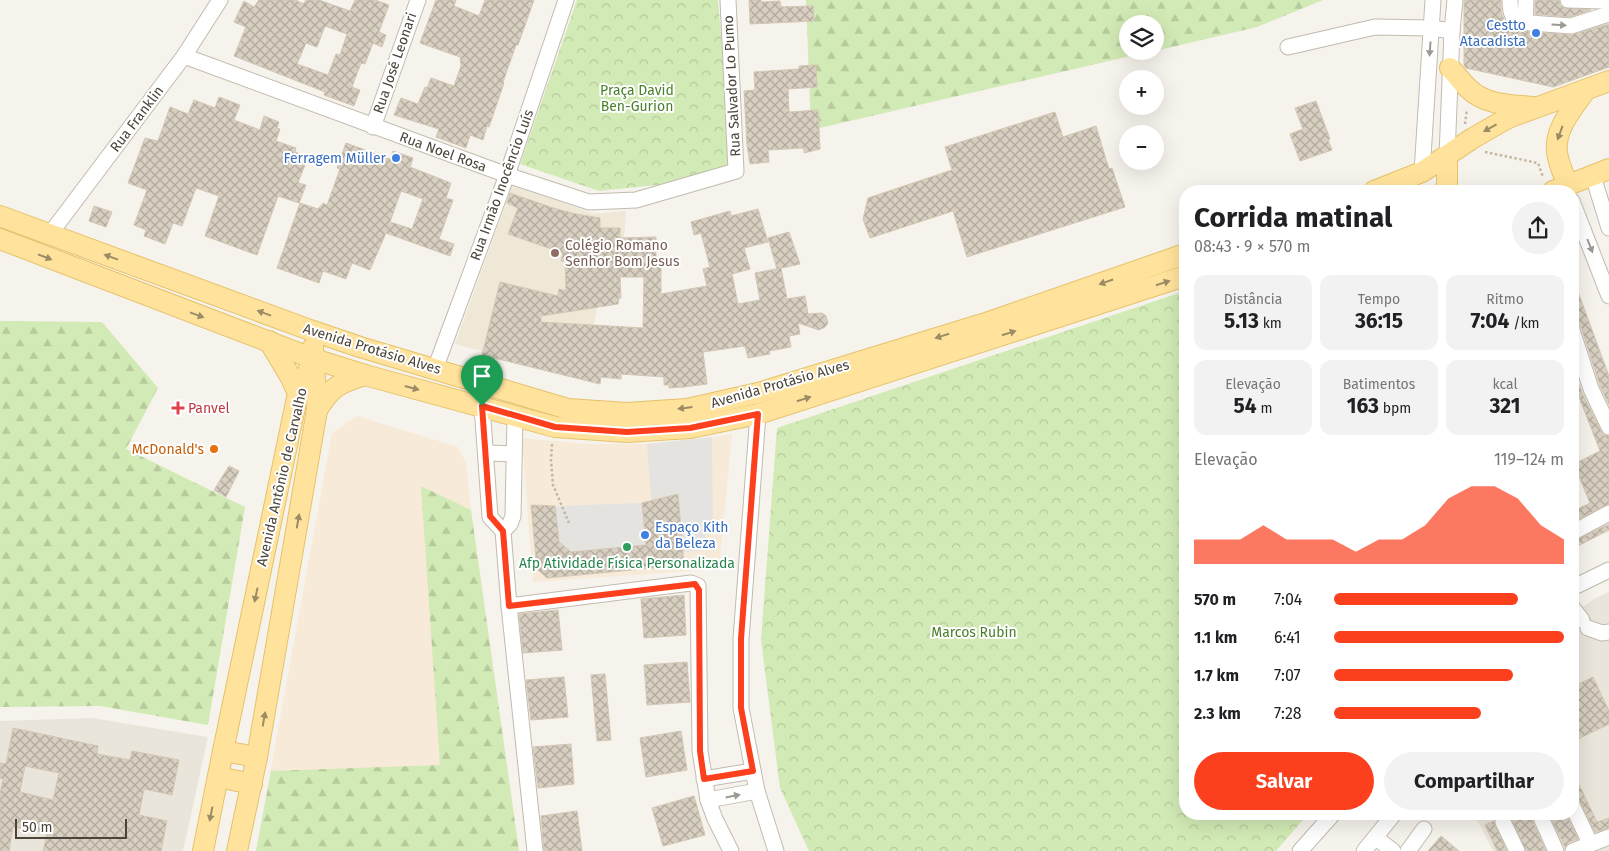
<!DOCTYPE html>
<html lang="pt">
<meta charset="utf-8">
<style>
body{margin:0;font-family:"Fira Sans",sans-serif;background:#f2f2f2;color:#202124;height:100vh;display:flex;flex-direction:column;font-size:19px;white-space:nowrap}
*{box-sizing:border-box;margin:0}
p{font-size:16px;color:#757577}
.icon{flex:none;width:28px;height:28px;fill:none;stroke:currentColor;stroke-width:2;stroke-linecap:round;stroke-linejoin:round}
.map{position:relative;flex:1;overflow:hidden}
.drawer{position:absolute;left:1179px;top:185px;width:400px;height:635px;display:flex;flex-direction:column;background:#fff;border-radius:20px;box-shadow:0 5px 20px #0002}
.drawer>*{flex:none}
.fabs{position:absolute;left:1119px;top:15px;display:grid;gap:10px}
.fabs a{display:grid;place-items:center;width:45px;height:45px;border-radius:50%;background:#fff;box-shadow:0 5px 20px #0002;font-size:25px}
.scale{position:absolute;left:15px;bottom:12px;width:112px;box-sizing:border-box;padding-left:5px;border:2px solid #4b4439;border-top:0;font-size:14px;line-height:18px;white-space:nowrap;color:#4b4439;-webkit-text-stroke:4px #fff;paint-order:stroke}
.pin{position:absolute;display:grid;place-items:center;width:42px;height:42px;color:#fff;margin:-51px -21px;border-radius:50% 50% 50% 0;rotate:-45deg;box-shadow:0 0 5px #0007}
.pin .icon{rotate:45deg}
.round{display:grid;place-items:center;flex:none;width:52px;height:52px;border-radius:26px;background:#f2f2f2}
.overview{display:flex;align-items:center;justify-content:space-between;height:85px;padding:0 15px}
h1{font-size:28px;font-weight:700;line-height:38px}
.stats{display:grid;grid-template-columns:repeat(3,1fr);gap:8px;height:85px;padding:5px 15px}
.stats div{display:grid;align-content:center;border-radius:12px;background:#f2f2f2;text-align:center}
.stats b{font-size:21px;font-weight:700}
.stats small{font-size:14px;font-weight:400}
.stats p{font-size:14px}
.chart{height:140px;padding:10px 15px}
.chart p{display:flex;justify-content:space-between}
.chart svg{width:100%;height:90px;margin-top:5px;fill:#fc3f1d;opacity:.7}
.button{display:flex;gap:10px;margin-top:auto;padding:10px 15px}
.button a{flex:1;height:58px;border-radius:30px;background:#fc3f1d;color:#fff;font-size:20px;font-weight:700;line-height:58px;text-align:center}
.button a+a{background:#f2f2f2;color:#202124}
ul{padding:0 15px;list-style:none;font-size:16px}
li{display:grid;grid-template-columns:80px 60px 1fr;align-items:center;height:38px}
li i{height:12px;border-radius:6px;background:#fc3f1d}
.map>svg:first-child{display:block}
.residential{fill:#eae5da}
.commercial{fill:#f7ead8}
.education{fill:#efe8d6}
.forest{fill:url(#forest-firs)}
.park{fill:url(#park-crowns)}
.parking{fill:#e5e3e0}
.building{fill:url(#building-cross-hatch);stroke:#d3c7b4;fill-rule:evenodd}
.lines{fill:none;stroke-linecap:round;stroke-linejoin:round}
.minor-casing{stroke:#c2bbae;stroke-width:17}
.major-casing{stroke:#e6c16a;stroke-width:22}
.path{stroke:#c4b79f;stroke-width:2.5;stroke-dasharray:2.5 2.5;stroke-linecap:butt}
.minor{stroke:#fff;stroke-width:15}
.major{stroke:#ffe39c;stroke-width:20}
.oneway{fill:#9c9892}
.oneway2{fill:#9c8c66}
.route-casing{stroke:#fff;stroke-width:10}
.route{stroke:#fc3f1d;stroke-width:6}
.shop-dot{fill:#3f7fe0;stroke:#fff;stroke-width:2}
.education-dot{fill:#8d6e63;stroke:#fff;stroke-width:2}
.health-dot{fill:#e0444e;stroke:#fff;stroke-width:2}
.food-dot{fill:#e8710a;stroke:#fff;stroke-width:2}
.leisure-dot{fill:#2e9e5b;stroke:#fff;stroke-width:2}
.labels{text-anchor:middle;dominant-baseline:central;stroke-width:4;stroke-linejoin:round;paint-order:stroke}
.shop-label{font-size:14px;fill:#366cbe;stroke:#fff;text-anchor:end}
.street-label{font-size:14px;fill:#4b4439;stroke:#fff}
.park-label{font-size:14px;fill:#4a7f2a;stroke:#fff}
.education-label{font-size:14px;fill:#785e54;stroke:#fff;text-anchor:start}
.health-label{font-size:14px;fill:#be3a42;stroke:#fff;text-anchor:start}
.food-label{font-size:14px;fill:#c56008;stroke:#fff;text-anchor:end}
.leisure-label{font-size:14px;fill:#27864d;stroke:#fff}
</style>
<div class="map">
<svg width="1609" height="851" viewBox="0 0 1609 851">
<defs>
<pattern id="forest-firs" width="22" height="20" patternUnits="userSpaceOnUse" patternTransform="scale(1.25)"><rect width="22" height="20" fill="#d2eab5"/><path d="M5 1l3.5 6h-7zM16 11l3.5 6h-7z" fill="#b6ca9c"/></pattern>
<pattern id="park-crowns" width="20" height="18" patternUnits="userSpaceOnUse" patternTransform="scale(1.25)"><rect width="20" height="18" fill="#d2eab5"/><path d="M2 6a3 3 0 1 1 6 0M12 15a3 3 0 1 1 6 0" fill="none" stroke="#b6ca9c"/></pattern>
<pattern id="building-cross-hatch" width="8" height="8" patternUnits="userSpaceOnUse" patternTransform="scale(1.25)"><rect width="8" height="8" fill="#d8cfc1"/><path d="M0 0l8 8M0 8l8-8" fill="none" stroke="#b1aa9e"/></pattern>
</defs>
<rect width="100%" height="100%" fill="#f6f3ec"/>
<g class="residential">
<path d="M1609 592V851H1493L1474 814H1572L1573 614 1594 599Z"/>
<path d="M92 718 208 737 183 851H0V721Z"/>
</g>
<g class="commercial">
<path d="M357 416 458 447 466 463 471 510 519 851H256L332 433Z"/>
<path d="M732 434 719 569 533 582 522 438 587 444H647L690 441Z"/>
</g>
<path class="education" d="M513 184 594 214 626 211 620 291 599 295 585 378 455 344Z"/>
<g class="forest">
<path d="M806 0H1323L1257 27 1155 51V24H1128V51H1152L811 130Z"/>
<path d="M0 321 102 322 158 388 126 449 245 507 208 725 100 706 0 707Z"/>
<path d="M421 486 471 510 519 851H256L271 771 440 765Z"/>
</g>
<g class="park">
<path d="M577 0H718L733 177 599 191 520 164Z"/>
<path d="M1185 291V814H1308L1276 851H809L780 788 761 640 777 428Z"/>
</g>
<g class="parking">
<path d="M712 437 713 534 705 535 706 550 683 552 678 494 651 500 647 444Z"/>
<path d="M642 503 646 545 571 552 559 542 555 506Z"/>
</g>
<g class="building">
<path d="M259 0H296L303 4 306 0H319L350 11 355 0H375L389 5 379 32 386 35 382 47 373 43 365 64 361 63 352 87 360 90 354 106 324 95 325 92 234 56 246 27 234 22 244 1 254 7ZM325 26 347 34 340 55 336 54 328 75 297 64 306 43 317 47Z"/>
<path d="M436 0H456L454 6 479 16 485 0H534L518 45H516L503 82 504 83 489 127 487 126 483 140 470 135 466 148 436 137 439 129 394 115 401 98 418 104 425 87 427 88 431 78 454 86 461 66 460 57 420 43Z"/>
<path d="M749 0H761V2L780 1 781 7 813 6 814 21 750 24Z"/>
<path d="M1464 0H1501V11L1504 20 1512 29 1517 31 1571 35 1609 24V67L1553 87 1466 68 1464 65Z"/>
<path d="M1535 0H1559L1560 5 1564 8 1591 10 1570 17 1535 14Z"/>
<path d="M816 65 817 87 788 89 789 112 818 110 820 149 804 153V148L768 150 769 162 750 164 747 145 744 91 755 90 754 72 799 69V66Z"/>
<path d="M219 97 240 105 234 120 260 130 264 116 279 122 277 128 280 129 276 141 296 148 295 152 308 157 298 183 306 185 299 203 278 196 257 255 205 236 219 196 196 188 182 226 173 223 165 244 144 236 146 230 134 225 147 190 128 183 145 138 158 141 170 107 188 114 194 100 215 108Z"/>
<path d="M1316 101 1330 139 1328 140 1332 150 1300 161 1290 134 1303 129 1295 108Z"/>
<path d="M1055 112 1063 137 1096 126 1109 169 1112 168 1125 207 967 257 953 211 870 238 863 219 868 198 952 170 945 147Z"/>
<path d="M346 143 390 159 393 151 413 158 410 167 451 183 446 198 453 200 439 239 454 244 450 256 386 233 370 270 352 263 346 279 323 271 319 283 277 268 300 203 318 209 323 203 327 205 340 169 337 168ZM401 191 423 199 412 229 390 222Z"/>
<path d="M510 193 553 208 576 214 600 218V228H620V238L656 237V261H661V294L707 286 703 269 710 267 701 233 694 235 691 222 730 211 731 216 758 209 768 242 744 248 750 269 732 274 738 304 760 300 755 273 781 268 787 299 805 296 808 314 822 313 826 316 828 323 825 327 819 330 798 323 800 334 789 336 791 347 769 351 770 354 748 358 745 346 703 352 707 384 684 387 669 388V385H664V377L621 374V379L601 377 600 384 482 355 500 282 558 296 559 289 566 291 565 261H561L563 253 508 234 518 208 507 203ZM620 277H644L643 328 541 322V316L618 304 619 298H621Z"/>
<path d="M94 206 112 212 106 227 89 221Z"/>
<path d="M789 232 800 264 777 269 768 238Z"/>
<path d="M1574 281 1609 376V405L1600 386 1581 327 1578 323 1572 321V282Z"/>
<path d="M1572 362 1582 393 1601 431 1604 435 1609 436V504L1572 522V512L1590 503 1574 464 1600 451 1578 394 1572 396Z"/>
<path d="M229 466 239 471 226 497 214 490Z"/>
<path d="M678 494 684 565 547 578 537 569 531 505 555 506 559 542 571 552 646 545 642 503Z"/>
<path d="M1609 524V530L1572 549V542Z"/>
<path d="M684 595 686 635 644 638 641 599Z"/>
<path d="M558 610 562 650 523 653 519 614Z"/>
<path d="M687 662 690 702 647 705 644 665Z"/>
<path d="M605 674 611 740 597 741 591 675Z"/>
<path d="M564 677 568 717 531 720 526 680Z"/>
<path d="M1593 677 1609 711V724L1576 740 1572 733V724L1577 722 1572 710V687Z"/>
<path d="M13 728 98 746 97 754 130 760 132 751 179 760 172 795 144 789 139 815 167 821 161 851H43L47 833 13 827 9 851H0V794L3 779 0 778V763L6 764ZM25 766 59 773 53 800 20 792Z"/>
<path d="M681 731 687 770 646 777 640 738Z"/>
<path d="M571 744 574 784 538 788 533 747Z"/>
<path d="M1572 770 1597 822 1609 818V828L1595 832 1580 801 1577 797 1572 796Z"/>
<path d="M694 796 705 835 663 846 652 808Z"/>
<path d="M577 811 582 851H544L541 816Z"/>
<path d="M1508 814H1535L1533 819V823L1546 851H1526L1511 818Z"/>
<path d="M1549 814H1566L1578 839 1569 842 1565 847Z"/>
<path d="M1494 821 1495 826 1507 851H1497L1485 825Z"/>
<path d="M1441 836 1459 851H1428Z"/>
</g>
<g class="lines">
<defs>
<g id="minor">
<path d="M1510 0C1510 10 1511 16 1518 22L1571 26 1609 14"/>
<path d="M1568 0 1604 1"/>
<path d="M1525 23 1526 0"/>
<path d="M1288 47 1375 27 1431 28 1452 31"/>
<path d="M184 56 507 175 589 202 636 200 736 171 728 0"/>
<path d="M373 127 418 0"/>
<path d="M1447 156 1452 31 1455 0"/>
<path d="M1422 172 1433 0"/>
<path d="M1593 176 1609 228"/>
<path d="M1572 201 1609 296"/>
<path d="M50 234 184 56 220 0"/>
<path d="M1572 330 1591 389 1609 427"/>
<path d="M435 369 507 175 566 0"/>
<path d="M482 406 490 517 503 531 510 524 513 516 515 416"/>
<path d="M758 414 741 639V708L757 791 776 851"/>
<path d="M486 453 514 454"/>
<path d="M503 531 509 606 691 583 698 586 700 751 708 800 715 819 731 851"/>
<path d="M1572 533 1609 513"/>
<path d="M1572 588 1609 570"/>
<path d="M509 606 535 851"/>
<path d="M1572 607 1582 620"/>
<path d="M1588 628 1602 633 1609 632"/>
<path d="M704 779 753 771"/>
<path d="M708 800 757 791"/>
<path d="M1572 805 1590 843"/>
<path d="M1542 820 1556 851"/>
<path d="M1503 822 1517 851"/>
<path d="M1376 838 1393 851"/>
<path d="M1300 851 1333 814"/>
<path d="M1364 851 1394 814"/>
<path d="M1408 851 1424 829"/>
<path d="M1573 851 1609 837"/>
</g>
<g id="major">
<path d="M1450 68C1457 75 1462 83 1469 89 1485 105 1511 105 1533 107"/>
<path d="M1568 186C1564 175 1558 163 1557 152 1554 129 1573 108 1585 91"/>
<path d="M1374 191 1422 172 1473 138 1508 118 1609 81"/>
<path d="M1445 191 1447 185V156"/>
<path d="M1553 191 1609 169"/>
<path d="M0 216 310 330 360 347 568 409 627 413 687 409 758 393 989 322 1185 254"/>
<path d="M0 239 314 359 365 375 555 427 627 432 690 428 758 414 1185 276"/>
<path d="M269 341 290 376 298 393"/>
<path d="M317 410C332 386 339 383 365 375"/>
<path d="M223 751 257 757"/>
<path d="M218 777 252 784"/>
<path d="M203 851 223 751 298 393 313 361"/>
<path d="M237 851 257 757 317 410 313 347"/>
</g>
</defs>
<use href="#minor" class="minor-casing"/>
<use href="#major" class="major-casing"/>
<g class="path">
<path d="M1465 124 1467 109"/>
<path d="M1485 152 1538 163 1543 177"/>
<path d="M552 444 551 460 553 485 569 523"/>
</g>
<use href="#minor" class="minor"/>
<use href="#major" class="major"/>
</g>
<defs><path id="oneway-solid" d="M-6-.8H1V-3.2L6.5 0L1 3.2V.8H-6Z" transform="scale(1.25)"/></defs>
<g class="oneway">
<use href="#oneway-solid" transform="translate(1559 25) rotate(4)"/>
<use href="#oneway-solid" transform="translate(1430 49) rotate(94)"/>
<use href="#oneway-solid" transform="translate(1590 246) rotate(69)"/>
<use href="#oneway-solid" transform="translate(733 796) rotate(-11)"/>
</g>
<g class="oneway2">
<use href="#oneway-solid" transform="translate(1490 128) rotate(151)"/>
<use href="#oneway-solid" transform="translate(1560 133) rotate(110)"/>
<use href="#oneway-solid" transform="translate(45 257) rotate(21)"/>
<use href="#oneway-solid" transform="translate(111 257) rotate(-160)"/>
<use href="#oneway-solid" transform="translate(1106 282) rotate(161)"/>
<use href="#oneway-solid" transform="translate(1163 283) rotate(-18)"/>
<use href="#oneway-solid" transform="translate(264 313) rotate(-160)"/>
<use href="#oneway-solid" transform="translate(197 315) rotate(20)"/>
<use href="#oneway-solid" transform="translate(1009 333) rotate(-18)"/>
<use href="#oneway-solid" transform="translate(942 336) rotate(163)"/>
<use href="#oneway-solid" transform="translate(412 388) rotate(15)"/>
<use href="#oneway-solid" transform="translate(804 399) rotate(-18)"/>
<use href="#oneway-solid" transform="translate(685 408) rotate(173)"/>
<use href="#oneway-solid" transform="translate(298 521) rotate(-80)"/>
<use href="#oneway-solid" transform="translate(256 595) rotate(102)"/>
<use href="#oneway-solid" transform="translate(264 719) rotate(-80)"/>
<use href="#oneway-solid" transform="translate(211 814) rotate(101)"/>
</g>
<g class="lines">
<defs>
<path id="route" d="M482 406 555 427 627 432 690 428 758 414 741 639V708L753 771 704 779 700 751 699 590 695 584 509 606 503 531 490 516Z"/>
</defs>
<use href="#route" class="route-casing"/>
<use href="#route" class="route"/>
</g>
<g class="shop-dot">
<circle cx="1536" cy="33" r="5"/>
<circle cx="396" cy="158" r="5"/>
<circle cx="645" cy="535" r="5"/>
</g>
<circle class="education-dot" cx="555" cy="253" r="5"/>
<path class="health-dot" d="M175.5 400.5h5v5h5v5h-5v5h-5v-5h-5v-5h5z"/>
<circle class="food-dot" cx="214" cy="449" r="5"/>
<circle class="leisure-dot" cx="627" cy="547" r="5"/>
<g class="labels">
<g class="shop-label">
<text x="1526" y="25">Cestto<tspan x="1526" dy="16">Atacadista</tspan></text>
<text x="386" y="158">Ferragem Müller</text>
<text x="655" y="527" text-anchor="start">Espaço Kith<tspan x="655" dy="16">da Beleza</tspan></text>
</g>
<g class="street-label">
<text transform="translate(395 63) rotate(-71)">Rua José Leonari</text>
<text transform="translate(732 86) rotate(-93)">Rua Salvador Lo Pumo</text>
<text transform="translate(137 119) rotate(-53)">Rua Franklin</text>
<text transform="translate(443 152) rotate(20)">Rua Noel Rosa</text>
<text transform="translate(502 185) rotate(-70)">Rua Irmão Inocêncio Luís</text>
<text transform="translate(372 349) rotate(17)">Avenida Protásio Alves</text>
<text transform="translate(780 384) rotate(-16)">Avenida Protásio Alves</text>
<text transform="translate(282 477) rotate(-77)">Avenida Antônio de Carvalho</text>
</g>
<g class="park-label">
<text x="637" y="90">Praça David<tspan x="637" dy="16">Ben-Gurion</tspan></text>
<text x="974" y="632">Marcos Rubin</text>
</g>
<g class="education-label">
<text x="565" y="245">Colégio Romano<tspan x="565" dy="16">Senhor Bom Jesus</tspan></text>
</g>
<g class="health-label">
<text x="188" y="408">Panvel</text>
</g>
<g class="food-label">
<text x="204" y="449">McDonald's</text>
</g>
<g class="leisure-label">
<text x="627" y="563">Afp Atividade Física Personalizada</text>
</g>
</g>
</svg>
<div class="fabs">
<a><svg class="icon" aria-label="layers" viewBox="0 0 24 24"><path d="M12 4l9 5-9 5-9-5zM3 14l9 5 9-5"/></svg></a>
<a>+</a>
<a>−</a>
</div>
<div class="scale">50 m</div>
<div class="pin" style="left:482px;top:406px;background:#1e9e55"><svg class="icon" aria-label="arrive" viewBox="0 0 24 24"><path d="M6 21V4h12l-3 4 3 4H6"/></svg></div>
<section class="drawer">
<div class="overview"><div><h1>Corrida matinal</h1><p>08:43 · 9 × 570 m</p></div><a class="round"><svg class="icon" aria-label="share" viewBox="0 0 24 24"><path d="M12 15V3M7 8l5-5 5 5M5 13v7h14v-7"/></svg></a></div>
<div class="stats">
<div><p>Distância</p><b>5.13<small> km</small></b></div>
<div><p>Tempo</p><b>36:15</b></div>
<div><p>Ritmo</p><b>7:04<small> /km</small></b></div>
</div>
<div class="stats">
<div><p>Elevação</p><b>54<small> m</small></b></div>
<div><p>Batimentos</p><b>163<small> bpm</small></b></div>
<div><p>kcal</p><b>321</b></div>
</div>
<div class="chart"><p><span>Elevação</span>119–124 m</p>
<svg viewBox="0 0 160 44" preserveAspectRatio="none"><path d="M0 44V32L10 32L20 32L30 25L40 32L50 32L60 32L70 38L80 32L90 32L100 25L110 12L120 6L130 6L140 12L150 25L160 32V44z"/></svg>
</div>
<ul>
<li><b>570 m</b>7:04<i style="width:80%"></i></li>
<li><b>1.1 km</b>6:41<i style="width:100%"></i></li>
<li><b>1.7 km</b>7:07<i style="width:78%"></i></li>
<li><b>2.3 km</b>7:28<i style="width:64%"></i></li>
</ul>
<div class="button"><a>Salvar</a><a>Compartilhar</a></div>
</section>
</div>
